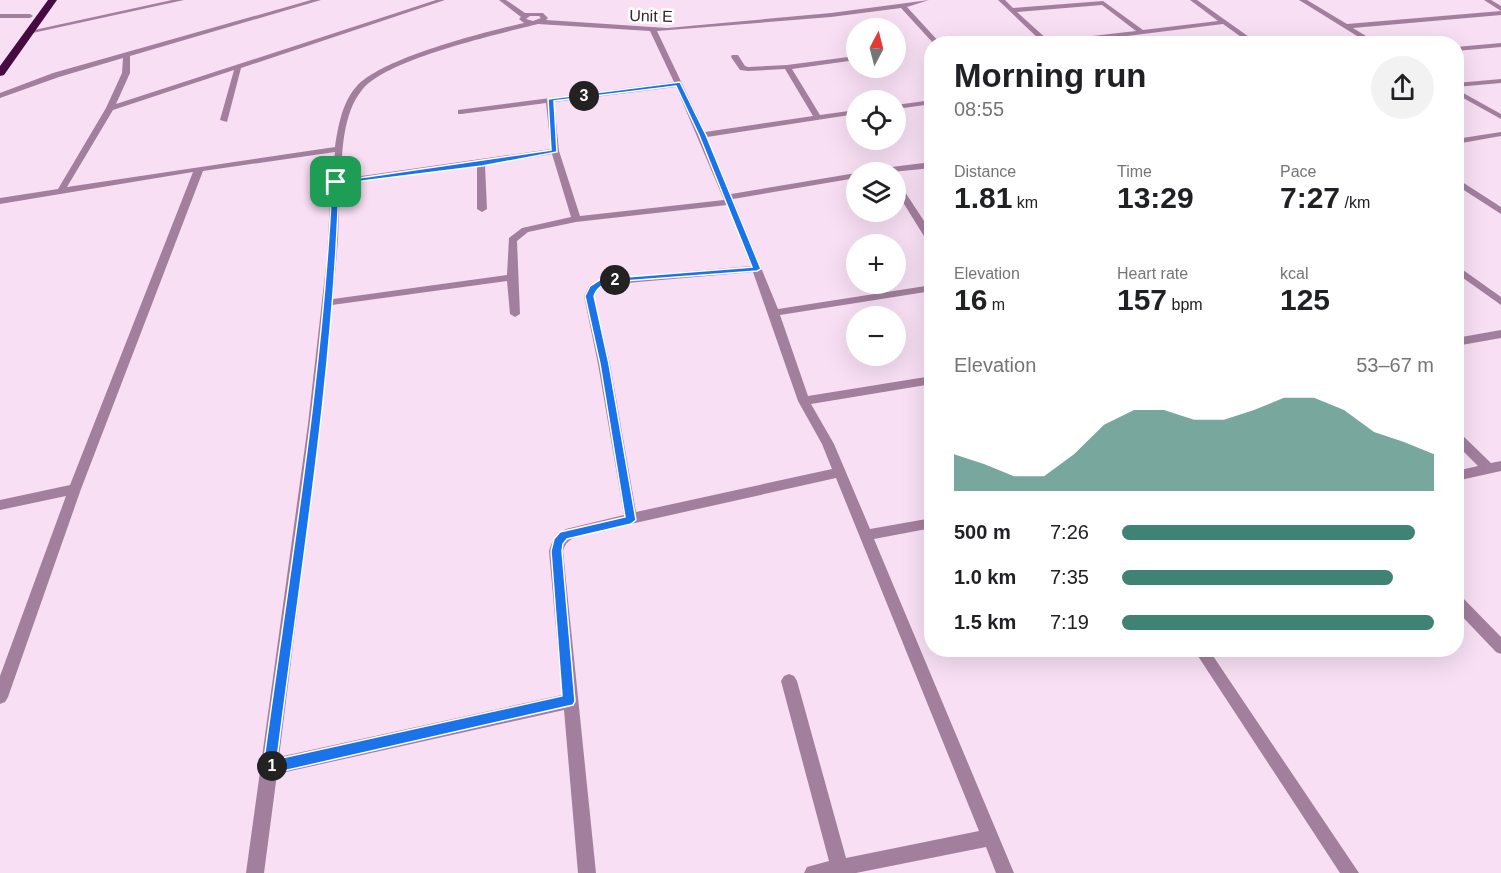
<!DOCTYPE html>
<meta charset="utf-8">
<style>
body{margin:0;font-family:Arial,sans-serif;background:#f2f2f2;color:#202124;height:100vh;display:flex;flex-direction:column;font-size:22px;white-space:nowrap}
*{box-sizing:border-box;margin:0}
p{font-size:20px;color:#757577}
.icon{flex:none;width:33px;height:33px;fill:none;stroke:currentColor;stroke-width:2;stroke-linecap:round;stroke-linejoin:round}
.map{position:relative;flex:1;overflow:hidden}
.drawer{position:absolute;left:924px;top:36px;width:540px;height:621px;display:flex;flex-direction:column;background:#fff;border-radius:24px;box-shadow:0 6px 24px #0002}
.drawer>*{flex:none}
.needle{width:39px;rotate:7deg}
.controls{position:absolute;left:846px;top:18px;display:grid;gap:12px}
.controls a{display:grid;place-items:center;width:60px;height:60px;border-radius:50%;background:#fff;box-shadow:0 6px 24px #0002;font-size:30px}
.pin{position:absolute;display:grid;place-items:center;width:51px;height:51px;color:#fff;margin:-26px;border-radius:12px;box-shadow:0 3px 9px #0006}
.km{position:absolute;width:30px;height:30px;margin:-15px;border-radius:50%;background:#222;color:#fff;font-size:16px;line-height:30px;text-align:center}
.round{display:grid;place-items:center;flex:none;width:63px;height:63px;border-radius:32px;background:#f2f2f2}
.summary{display:flex;align-items:center;justify-content:space-between;height:102px;padding:0 30px}
h1{font-size:33px;font-weight:700;line-height:45px}
.figures{display:grid;grid-template-columns:repeat(3,1fr);gap:9px;height:102px;padding:6px 30px}
.figures div{display:grid;align-content:center}
.figures b{font-size:30px;font-weight:700}
.figures small{font-size:16px;font-weight:400}
.figures p{font-size:16px}
.chart{height:168px;padding:12px 30px}
.chart p{display:flex;justify-content:space-between}
.chart svg{width:100%;height:108px;margin-top:6px;fill:#3f8375;opacity:.7}
ul{padding:0 30px;list-style:none;font-size:20px}
li{display:grid;grid-template-columns:96px 72px 1fr;align-items:center;height:45px}
li i{height:15px;border-radius:8px;background:#3f8375}
.map>svg:first-child{display:block}
.lines{fill:none;stroke-linecap:round;stroke-linejoin:round}
.minor{fill:#a37f9e;fill-rule:evenodd}
.highway{fill:#460c42;fill-rule:evenodd}
.route{fill:#1a73e8;stroke:#fff;stroke-width:1.5;fill-rule:evenodd}
.labels{text-anchor:middle;dominant-baseline:central;stroke-width:5;stroke-linejoin:round;paint-order:stroke}
.far-street-label{font-size:16px;fill:#31282f;stroke:#fff}
</style>
<div class="map">
<svg width="1501" height="873" viewBox="0 0 1501 873">
<rect width="100%" height="100%" fill="#f8dff4"/>
<g class="lines">
<g class="minor">
<path d="M172 0H184L28 34 25 32Z"/>
<path d="M311 0H321L130 56V73L116 104 436 0H445L241 68 227 122 220 120 234 70 113 110 67 187 335 147C338 127 342 103 356 87 381 58 485 32 524 23L519 19 521 17 499 0H506L525 13H543L548 18 546 20 667 28 831 13 929 0 907 7 941 44H934L901 8 831 17 657 31 705 132 813 116 785 69 748 71 740 70 731 57 732 55H738L745 66 748 67 787 65 856 56V60L792 69 820 115 856 110V114L707 137 731 194 856 173V178L733 199 778 309 932 285V291L780 315 808 396 932 376V384L811 404 834 444 870 529 932 518V528L874 539 1014 873H996L986 847 856 873H804L807 867 829 861 781 681 784 676 789 674 794 676 797 681 846 858 979 831 836 478 586 534C575 537 566 539 563 551L596 873H578L564 710 277 774 264 873H246L308 424 327 257 331 182 335 152 203 171 81 489 8 697 5 702 0 704V676L66 496 0 510V500L70 485 193 172 0 204V198L58 189 106 108 122 73 123 58 59 77 0 98V93L53 73ZM530 16H539L541 18 533 21 526 19ZM538 24 650 31 674 82 458 110V114H461L546 103 551 149 341 179C342 151 343 113 362 90 386 59 499 34 538 24ZM676 87 724 200 580 216 559 151 554 102ZM552 154 571 217 522 228 509 238 507 275 333 299 338 239 340 184 477 166V209L482 212 487 209 485 165ZM727 205 751 266 601 279 589 286 584 296 598 364 624 515 566 529C556 534 552 541 549 551L562 695 279 757 311 501 332 305 507 281 510 314 515 317 520 314 517 241 528 232 576 222ZM753 272 798 401 822 444 832 469 636 512 610 364 594 296 597 290 604 285Z"/>
<path d="M998 0H1005L1013 8 1103 1 1143 30 1218 21 1190 0H1197L1259 44H1251L1223 24 1063 44H1039L1042 42ZM1102 5 1136 31 1049 41 1017 12Z"/>
<path d="M1299 0H1307L1347 24 1501 11V15L1353 28 1379 44H1370Z"/>
<path d="M1484 0H1491L1501 6V11Z"/>
<path d="M0 14H30L33 16 30 18H0Z"/>
<path d="M1501 43V47L1456 51V47Z"/>
<path d="M1501 79V83L1456 87V83Z"/>
<path d="M1456 89 1501 114V119L1456 94Z"/>
<path d="M932 100V104L896 109V105Z"/>
<path d="M1501 132V136L1456 144V139Z"/>
<path d="M932 162V168L892 172H871L875 169Z"/>
<path d="M1456 178 1501 207V214L1456 185Z"/>
<path d="M896 182 899 183 932 233V244L927 241 896 191Z"/>
<path d="M1456 265 1501 297V305L1456 273Z"/>
<path d="M1501 330V338L1456 346V338Z"/>
<path d="M1456 432 1460 433 1491 463 1501 461V471L1456 481V471L1478 466 1456 444Z"/>
<path d="M1456 594 1461 596 1501 637V654L1496 652 1456 610Z"/>
<path d="M1194 650H1209L1359 873H1340Z"/>
</g>
<path class="highway" d="M48 0H57L4 75 0 76V66Z"/>
</g>
<path class="route" d="M680 82 706 135 761 269 757 271 624 281C611 283 599 282 594 296L609 364 636 520 631 524 567 539 563 544 562 551 575 701 573 705 270 774 265 772 263 767C289 573 323 378 332 182L551 150 548 99ZM676 86 699 135 752 267 601 279 590 286 585 296 600 364 625 517 560 532 554 539 551 551 562 696 277 759C301 568 333 376 339 184L482 166 557 152 554 101Z"/>
<g class="labels">
<g class="far-street-label">
<text transform="translate(651 16) rotate(1)">Unit E</text>
</g>
</g>
</svg>
<div class="controls">
<a><svg class="needle" viewBox="-14 -14 28 28"><path d="M0-13l5 13h-10z" fill="#e53935"/><path d="M0 13l5-13h-10z" fill="#757577"/></svg></a>
<a><svg class="icon" aria-label="locate" viewBox="0 0 24 24"><circle cx="12" cy="12" r="6"/><path d="M12 2v4M12 18v4M2 12h4M18 12h4"/></svg></a>
<a><svg class="icon" aria-label="layers" viewBox="0 0 24 24"><path d="M12 4l9 5-9 5-9-5zM3 14l9 5 9-5"/></svg></a>
<a>+</a>
<a>−</a>
</div>
<div class="pin" style="left:336px;top:182px;background:#1e9e55"><svg class="icon" aria-label="arrive" viewBox="0 0 24 24"><path d="M6 21V4h12l-3 4 3 4H6"/></svg></div>
<b class="km" style="left:272px;top:766px">1</b>
<b class="km" style="left:615px;top:280px">2</b>
<b class="km" style="left:584px;top:96px">3</b>
<section class="drawer">
<div class="summary"><div><h1>Morning run</h1><p>08:55</p></div><a class="round"><svg class="icon" aria-label="share" viewBox="0 0 24 24"><path d="M12 15V3M7 8l5-5 5 5M5 13v7h14v-7"/></svg></a></div>
<div class="figures">
<div><p>Distance</p><b>1.81<small> km</small></b></div>
<div><p>Time</p><b>13:29</b></div>
<div><p>Pace</p><b>7:27<small> /km</small></b></div>
</div>
<div class="figures">
<div><p>Elevation</p><b>16<small> m</small></b></div>
<div><p>Heart rate</p><b>157<small> bpm</small></b></div>
<div><p>kcal</p><b>125</b></div>
</div>
<div class="chart"><p><span>Elevation</span>53–67 m</p>
<svg viewBox="0 0 160 44" preserveAspectRatio="none"><path d="M0 44V29L10 33L20 38L30 38L40 29L50 17L60 11L70 11L80 15L90 15L100 11L110 6L120 6L130 11L140 20L150 24L160 29V44z"/></svg>
</div>
<ul>
<li><b>500 m</b>7:26<i style="width:94%"></i></li>
<li><b>1.0 km</b>7:35<i style="width:87%"></i></li>
<li><b>1.5 km</b>7:19<i style="width:100%"></i></li>
</ul>
</section>
</div>
